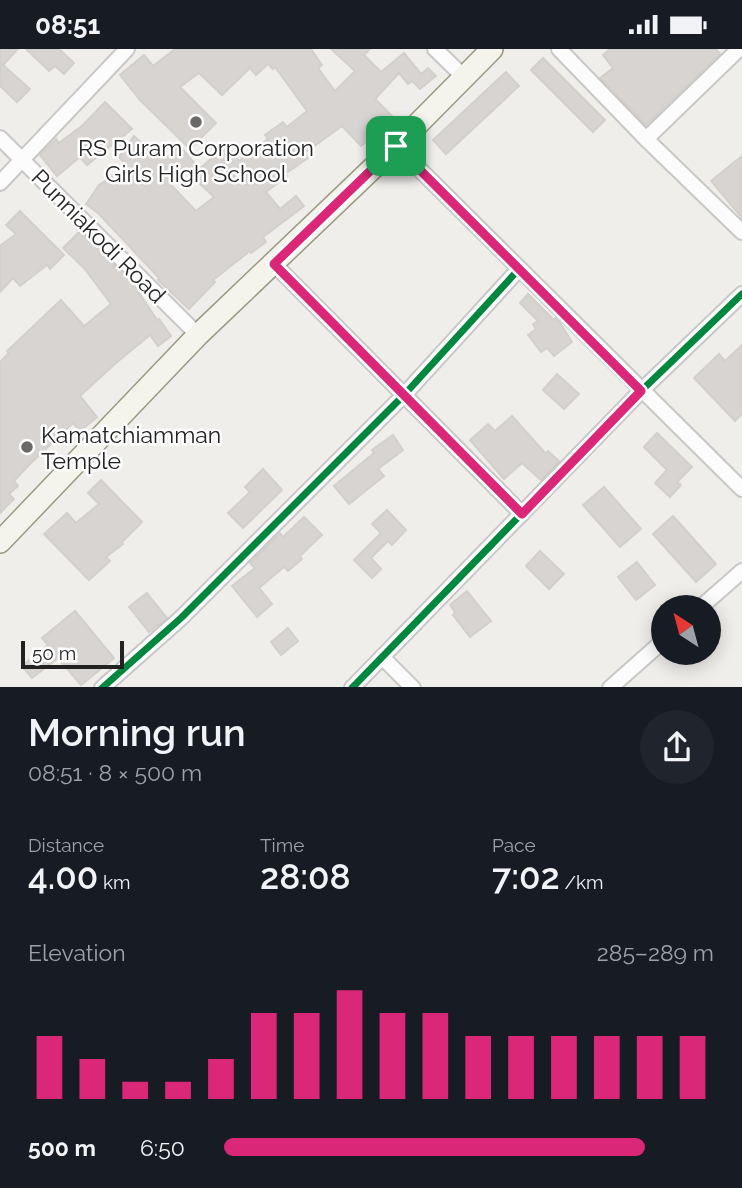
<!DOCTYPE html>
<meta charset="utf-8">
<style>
body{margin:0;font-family:Raleway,sans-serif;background:#20242c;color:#f1f3f6;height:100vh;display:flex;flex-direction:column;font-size:26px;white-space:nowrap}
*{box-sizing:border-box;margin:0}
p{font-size:23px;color:#9ea1a6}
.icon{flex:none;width:38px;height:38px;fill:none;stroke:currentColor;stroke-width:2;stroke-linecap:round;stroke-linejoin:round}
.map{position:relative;height:638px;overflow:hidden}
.panel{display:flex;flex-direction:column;background:#171b24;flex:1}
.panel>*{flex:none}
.needle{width:46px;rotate:324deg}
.buttons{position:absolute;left:651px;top:546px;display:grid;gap:14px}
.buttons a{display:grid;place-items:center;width:70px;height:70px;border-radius:50%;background:#171b24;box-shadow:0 4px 18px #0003;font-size:35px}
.scale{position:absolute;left:21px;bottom:18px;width:103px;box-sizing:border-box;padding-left:7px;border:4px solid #222;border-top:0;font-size:19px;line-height:24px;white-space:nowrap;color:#222;-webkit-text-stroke:5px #fff;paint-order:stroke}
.pin{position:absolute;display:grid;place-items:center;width:60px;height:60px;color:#fff;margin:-30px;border-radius:14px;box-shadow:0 4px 10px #0006}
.round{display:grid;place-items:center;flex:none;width:74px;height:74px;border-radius:37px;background:#20242c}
.head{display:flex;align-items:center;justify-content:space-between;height:119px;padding:0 28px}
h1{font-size:38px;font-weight:600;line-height:52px}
.figures{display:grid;grid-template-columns:repeat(3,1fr);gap:10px;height:119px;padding:7px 28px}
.figures div{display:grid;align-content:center}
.figures b{font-size:35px;font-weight:600}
.figures small{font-size:19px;font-weight:400}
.figures p{font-size:19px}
.chart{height:196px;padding:14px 28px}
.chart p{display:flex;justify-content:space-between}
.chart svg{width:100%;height:126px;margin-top:7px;stroke:#db2777;stroke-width:6}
ul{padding:0 28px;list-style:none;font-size:23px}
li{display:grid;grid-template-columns:112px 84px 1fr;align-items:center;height:52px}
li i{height:18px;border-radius:9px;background:#db2777}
.status{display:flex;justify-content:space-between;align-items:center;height:49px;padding:0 35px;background:#171b24;direction:ltr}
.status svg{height:19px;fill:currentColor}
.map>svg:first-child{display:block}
.building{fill:#d7d4d2;stroke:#d3d0cc;stroke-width:2;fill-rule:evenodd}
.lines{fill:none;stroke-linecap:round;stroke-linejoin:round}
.street-casing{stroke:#c9c8c7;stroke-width:18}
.secondary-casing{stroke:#999a82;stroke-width:24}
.street{stroke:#fdfcfc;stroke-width:14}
.secondary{stroke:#f4f4ed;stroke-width:21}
.cycleway-casing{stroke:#fff;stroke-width:11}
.cycleway{stroke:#00873e;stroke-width:7}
.route-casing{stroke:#fff;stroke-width:14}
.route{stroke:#db2777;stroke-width:9}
.poi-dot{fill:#6a6968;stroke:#fff;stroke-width:2.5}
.labels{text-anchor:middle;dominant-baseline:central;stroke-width:5;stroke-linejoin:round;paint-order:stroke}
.poi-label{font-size:23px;fill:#222;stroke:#fff}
.street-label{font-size:23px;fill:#222;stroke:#fff}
</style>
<div class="status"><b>08:51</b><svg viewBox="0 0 49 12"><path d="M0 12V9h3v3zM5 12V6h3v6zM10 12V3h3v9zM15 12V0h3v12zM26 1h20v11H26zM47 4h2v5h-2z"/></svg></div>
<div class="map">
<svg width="742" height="639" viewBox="0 0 742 639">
<rect width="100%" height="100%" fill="#f0eeeb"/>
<g class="building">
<path d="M0 0H18L3 16 30 40 17 53 0 37Z"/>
<path d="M26 0H59L74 14 64 25 55 17 49 22Z"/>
<path d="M175 0H311L322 16 318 19 335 42 355 22 331 0H370L364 6 381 23 404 4 421 25 428 19 436 27 420 40 412 32 408 35 399 24 375 50 392 67 361 97 342 77 305 104 308 109 285 125 287 127 266 143 280 160 296 147 304 157 263 188 266 193 251 204 250 202 213 231 215 233 189 260 158 231 160 230 99 165 86 155 99 136 127 117 119 108 134 87 151 103 158 98 166 109 180 97 199 120 226 97 239 112 268 90 265 86 283 73 287 78 307 62 275 18 273 20 268 15 256 26 250 19 222 46 199 24 180 38 216 74 190 100 140 51 120 26 144 6 153 17ZM185 121 214 148 196 162 169 134Z"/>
<path d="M610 0H716L720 5 646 76 600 29 613 19 603 6Z"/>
<path d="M543 9 605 71 593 83 531 21Z"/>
<path d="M506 23 519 37 446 105 433 91Z"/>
<path d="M105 53 132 80 87 116 80 108 57 127 40 106 56 90 59 94 83 76Z"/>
<path d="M742 107V169L711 132Z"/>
<path d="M20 162 64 206 50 220 47 216 20 237 13 229 0 243V197L16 185 6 176Z"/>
<path d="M80 182 134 236 157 271 159 270 171 287 158 297 150 286 116 314 80 347 97 368 80 382 73 374 29 416 14 432 18 437 9 445 14 450 0 464V313L9 304 7 302 61 251 84 277 111 255 84 219 63 199Z"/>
<path d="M528 245 554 271 556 269 560 274 572 293 554 307 547 299 541 303 528 286 536 280 533 275 538 272 520 254Z"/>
<path d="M742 296V365L735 372 694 329 719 305 725 312Z"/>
<path d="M557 325 579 345 564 360 543 341Z"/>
<path d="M512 367 546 405 548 402 559 412 541 431 522 414 504 430 470 391 488 375 495 382Z"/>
<path d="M657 384 692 418 677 433 681 436 670 448 655 434 667 421 644 398Z"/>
<path d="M393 386 403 401 378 420 384 427 349 455 334 437 374 404 372 401Z"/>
<path d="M263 420 282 441 243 479 228 464 250 443 245 438Z"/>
<path d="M101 431 142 473 122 493 123 495 106 508 110 512 89 531 44 485 67 464 76 474 99 455 88 444Z"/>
<path d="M604 438 641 480 620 498 583 456Z"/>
<path d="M387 461 406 481 392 496 388 492 371 509 381 520 372 529 354 511 381 484 372 475Z"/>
<path d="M673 467 716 515 696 533 653 485Z"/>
<path d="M304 468 322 486 300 507 302 510 288 522 284 518 259 539 272 555 257 568 232 537 255 519 250 514 280 484 283 488Z"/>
<path d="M540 502 564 525 549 540 526 517Z"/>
<path d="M637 513 655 536 636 551 618 528Z"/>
<path d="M467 542 491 572 470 588 453 566 455 563 450 556Z"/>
<path d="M147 544 167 569 149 583 129 558Z"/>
<path d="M75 562 114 609 81 636 58 609 32 629 22 617 48 596 42 589Z"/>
<path d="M288 579 298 592 281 606 271 593Z"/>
</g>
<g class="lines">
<defs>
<g id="street">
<path d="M435 0 465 29"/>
<path d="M559 0 646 90 742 183"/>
<path d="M0 89 198 286"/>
<path d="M646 90 739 0"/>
<path d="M396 97 742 440"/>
<path d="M0 134 127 0"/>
<path d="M274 215 522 465"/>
<path d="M701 558 742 522"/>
<path d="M382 608 413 639"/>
<path d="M102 639 181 569 404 346 519 220"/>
<path d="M352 639 641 342 742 245"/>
<path d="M610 639 663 592"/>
</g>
<path id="secondary" d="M0 493 198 286 396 97 492 0"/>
</defs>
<use href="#street" class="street-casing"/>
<use href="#secondary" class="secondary-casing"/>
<use href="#street" class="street"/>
<use href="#secondary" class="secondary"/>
<defs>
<g id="cycleway">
<path d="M102 639 181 569 404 346 519 220"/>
<path d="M352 639 641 342 742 245"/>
</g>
</defs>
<use href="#cycleway" class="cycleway-casing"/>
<use href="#cycleway" class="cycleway"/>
</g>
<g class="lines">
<defs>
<path id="route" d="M396 97 641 342 522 465 274 215Z"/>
</defs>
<use href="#route" class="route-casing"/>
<use href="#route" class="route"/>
</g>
<g class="poi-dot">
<circle cx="196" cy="73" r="7"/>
<circle cx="27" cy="398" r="7"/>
</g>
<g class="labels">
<g class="poi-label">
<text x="196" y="98">RS Puram Corporation<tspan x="196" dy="26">Girls High School</tspan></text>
<text x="41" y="385" text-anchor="start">Kamatchiamman<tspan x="41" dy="26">Temple</tspan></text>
</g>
<g class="street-label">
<text transform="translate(99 187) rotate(45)">Punniakodi Road</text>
</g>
</g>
</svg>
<div class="buttons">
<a><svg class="needle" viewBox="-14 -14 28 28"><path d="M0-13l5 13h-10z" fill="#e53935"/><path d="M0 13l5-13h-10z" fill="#9ea1a6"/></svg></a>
</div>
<div class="scale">50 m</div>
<div class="pin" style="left:396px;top:97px;background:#1e9e55"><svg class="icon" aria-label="arrive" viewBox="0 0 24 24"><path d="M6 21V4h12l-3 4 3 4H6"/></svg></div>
</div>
<section class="panel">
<div class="head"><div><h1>Morning run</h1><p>08:51 · 8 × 500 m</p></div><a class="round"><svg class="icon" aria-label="share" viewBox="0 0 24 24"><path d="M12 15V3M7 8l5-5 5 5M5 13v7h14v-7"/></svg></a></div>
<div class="figures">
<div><p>Distance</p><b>4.00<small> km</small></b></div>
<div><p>Time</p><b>28:08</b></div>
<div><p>Pace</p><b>7:02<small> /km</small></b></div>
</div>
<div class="chart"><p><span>Elevation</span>285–289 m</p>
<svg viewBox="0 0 160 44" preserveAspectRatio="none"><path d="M5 44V22M15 44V30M25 44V38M35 44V38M45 44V30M55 44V14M65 44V14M75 44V6M85 44V14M95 44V14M105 44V22M115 44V22M125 44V22M135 44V22M145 44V22M155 44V22"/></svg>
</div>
<ul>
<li><b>500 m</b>6:50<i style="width:86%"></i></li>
</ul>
</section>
